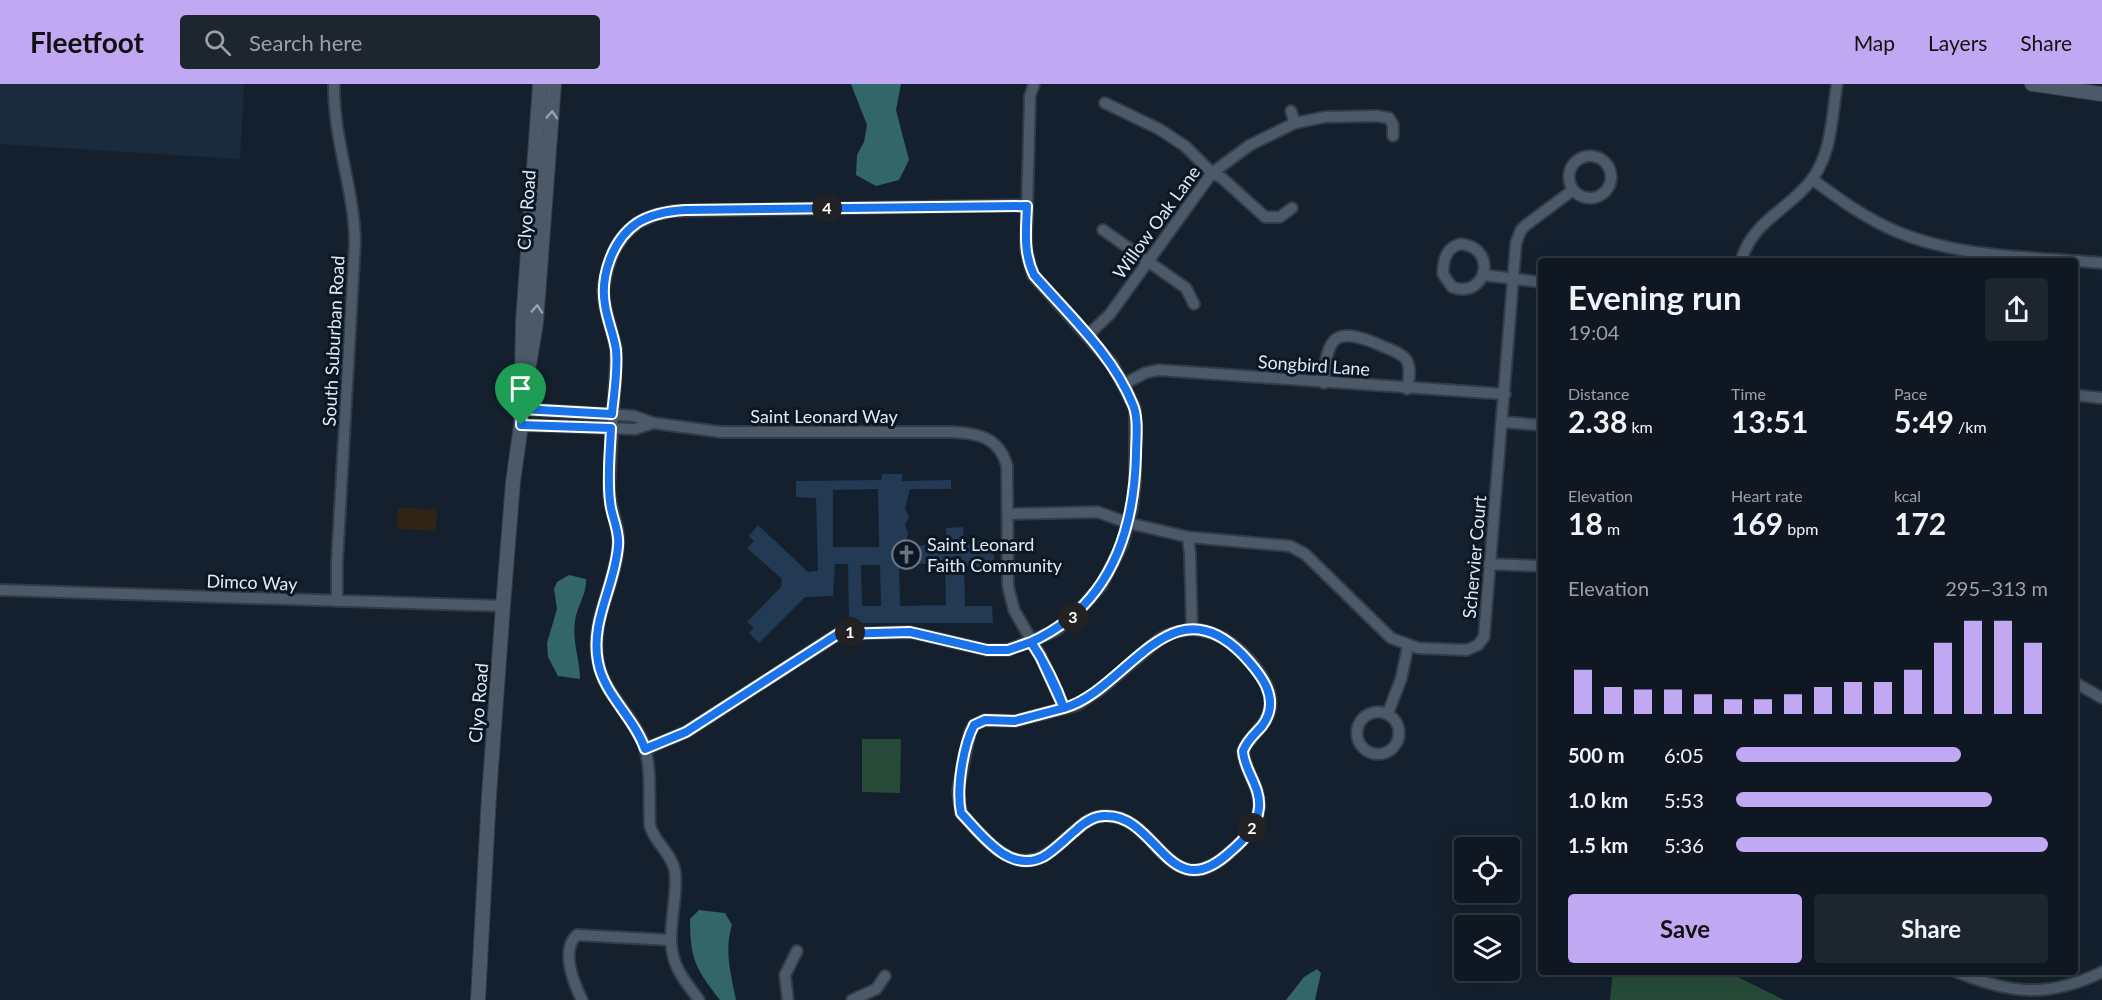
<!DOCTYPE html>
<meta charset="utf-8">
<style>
body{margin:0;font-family:Lato,sans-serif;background:#1d252f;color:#f1f3f6;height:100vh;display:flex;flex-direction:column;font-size:22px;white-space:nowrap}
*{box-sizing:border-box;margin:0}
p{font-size:20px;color:#9ba0a5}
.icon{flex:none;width:33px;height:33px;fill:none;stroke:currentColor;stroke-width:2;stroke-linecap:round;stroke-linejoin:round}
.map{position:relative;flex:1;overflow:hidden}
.drawer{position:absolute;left:1538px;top:174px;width:540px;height:717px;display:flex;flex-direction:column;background:#0f1822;border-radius:6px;box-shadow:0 6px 24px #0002,0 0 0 2px #2f3740}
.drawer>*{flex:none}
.controls{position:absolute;left:1454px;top:753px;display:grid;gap:12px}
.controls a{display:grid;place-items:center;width:66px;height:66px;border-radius:6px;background:#0f1822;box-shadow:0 6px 24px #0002,0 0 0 2px #2f3740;font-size:30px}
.pin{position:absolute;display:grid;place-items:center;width:51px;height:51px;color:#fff;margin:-62px -26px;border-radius:50% 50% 50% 0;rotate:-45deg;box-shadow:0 0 6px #0007}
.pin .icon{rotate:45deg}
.km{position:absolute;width:30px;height:30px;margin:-15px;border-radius:50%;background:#222;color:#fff;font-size:16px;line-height:30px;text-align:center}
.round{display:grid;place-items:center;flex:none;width:63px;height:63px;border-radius:6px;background:#1d252f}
.summary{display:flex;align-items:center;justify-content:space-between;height:102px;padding:0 30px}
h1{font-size:33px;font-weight:700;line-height:45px}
.figures{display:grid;grid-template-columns:repeat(3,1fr);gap:9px;height:102px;padding:6px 30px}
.figures div{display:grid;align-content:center}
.figures b{font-size:30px;font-weight:700}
.figures small{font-size:16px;font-weight:400}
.figures p{font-size:16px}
.chart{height:168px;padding:12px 30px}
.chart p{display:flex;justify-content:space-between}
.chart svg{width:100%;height:108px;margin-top:6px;stroke:#c0a8f3;stroke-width:6}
.button{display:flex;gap:12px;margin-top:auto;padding:12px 30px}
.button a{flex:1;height:69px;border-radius:6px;background:#c0a8f3;color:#111;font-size:24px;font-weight:700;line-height:69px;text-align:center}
.button a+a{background:#1d252f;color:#f1f3f6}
ul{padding:0 30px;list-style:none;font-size:20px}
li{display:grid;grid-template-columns:96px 72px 1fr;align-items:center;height:45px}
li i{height:15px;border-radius:8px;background:#c0a8f3}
header{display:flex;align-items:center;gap:36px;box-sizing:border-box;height:84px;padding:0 30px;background:#c0a8f3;color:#111}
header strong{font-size:28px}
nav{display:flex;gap:33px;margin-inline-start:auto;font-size:21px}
.search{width:420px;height:54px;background:#1d252f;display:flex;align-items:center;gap:15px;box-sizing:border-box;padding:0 21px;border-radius:6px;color:#9ba0a5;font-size:22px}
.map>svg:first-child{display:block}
.built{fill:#1a2b3d}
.industrial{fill:#302416}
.green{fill:#274b38}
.water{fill:#336668}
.building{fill:#223a54;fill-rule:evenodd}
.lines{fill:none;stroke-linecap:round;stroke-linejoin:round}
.minor-casing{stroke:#333b46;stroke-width:14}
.tertiary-casing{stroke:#333b46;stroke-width:16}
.minor{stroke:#4b5969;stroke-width:10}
.tertiary{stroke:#4b5969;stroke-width:14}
.oneway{stroke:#96a1ae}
.route-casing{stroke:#fff;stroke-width:12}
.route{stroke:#1a73e8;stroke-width:8}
.labels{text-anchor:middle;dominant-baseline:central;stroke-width:6;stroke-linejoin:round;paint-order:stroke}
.street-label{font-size:18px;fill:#e1e9f2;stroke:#0b1724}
.poi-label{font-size:18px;fill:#e1e9f2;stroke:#0b1724;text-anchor:start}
</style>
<header>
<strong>Fleetfoot</strong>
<div class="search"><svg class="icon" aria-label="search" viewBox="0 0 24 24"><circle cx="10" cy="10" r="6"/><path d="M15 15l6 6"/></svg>Search here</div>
<nav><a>Map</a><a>Layers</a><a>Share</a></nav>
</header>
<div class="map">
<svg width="2102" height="916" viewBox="0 0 2102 916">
<rect width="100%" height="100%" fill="#14202e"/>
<path class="built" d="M0 0H244L240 75 0 60Z"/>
<path class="industrial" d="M398 424 437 425 436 447 397 445Z"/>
<g class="green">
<path d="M862 655H901L900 709 862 708Z"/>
<path d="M1613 888H1728L1784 916H1610Z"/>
</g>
<g class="water">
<path d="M851 0H901L896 26 909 76 899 96 876 102 856 91 857 71 864 58 867 41Z"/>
<path d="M569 491 586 495C587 510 577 522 575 537 572 557 580 576 580 595L558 592 548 573 547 559 557 525 554 505 557 498Z"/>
<path d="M699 826 725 829 732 841C724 867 731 890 736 916H720C696 885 690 876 690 835Z"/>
<path d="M1317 885 1321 889 1315 916H1286L1304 893Z"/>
</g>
<path class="building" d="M882 390H902V397L951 396V405H910L905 424 909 433 905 441 908 449 905 462 947 461 946 444 963 443 964 461 982 456 994 463V476L987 485 964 482 965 522H992L993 539H849L848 480H835L833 512 805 513 759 559 749 549 754 544 747 538 781 503 782 495 747 464 754 457 749 452 758 441 808 488 818 487 816 414 796 413V397L881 396ZM878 405 879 463H833V406ZM945 479 946 521 900 522 899 481ZM861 481H880L881 522H862Z"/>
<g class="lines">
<defs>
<g id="minor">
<path d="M334 0C333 54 354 104 355 158L337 478V517"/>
<path d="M1105 19 1159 45 1185 62 1212 89 1222 94 1265 133H1280L1292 124"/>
<path d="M1291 27 1295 39"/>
<circle cx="1590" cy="93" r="21"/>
<path d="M1812 95C1839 115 1866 135 1898 148 1959 174 2036 173 2102 179"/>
<path d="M1103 146 1186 204 1194 220"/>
<path d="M1461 160C1499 164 1486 216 1452 203L1443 190C1443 176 1446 163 1461 160Z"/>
<path d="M1741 177C1754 134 1789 127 1813 94 1832 67 1832 32 1837 0"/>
<path d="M1483 191 1540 198"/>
<path d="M1087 252 1110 230 1212 89 1250 61 1295 39 1325 33 1377 32 1389 34 1393 41V52"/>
<path d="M1324 299C1326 251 1336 242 1380 261 1388 265 1403 269 1407 277 1411 286 1409 296 1407 305"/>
<path d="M1124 300 1145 289 1158 286 1505 310"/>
<path d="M2074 311 2102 314"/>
<path d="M522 325 634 332 653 339 721 348H951C978 349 999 353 1007 382L1008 502 1014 526 1040 571 1064 624"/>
<path d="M1503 338 1540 341"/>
<path d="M521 341 635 345 653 339"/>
<path d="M1008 430 1098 428 1128 439 1188 453 1290 462 1305 470 1391 554 1418 564 1467 566 1478 561 1484 553 1516 159 1521 146 1526 141 1573 106"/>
<path d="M1188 453 1190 470 1192 545"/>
<path d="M1489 480 1540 482"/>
<path d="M0 506 503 522"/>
<path d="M1192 545C1202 546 1214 549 1223 554 1244 566 1275 599 1270 624 1267 643 1249 651 1243 667 1244 687 1261 702 1259 724 1257 743 1244 756 1230 768 1169 824 1158 732 1107 732 1094 731 1084 738 1075 747 1065 755 1055 766 1043 772 1009 790 982 751 961 729L958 706 970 648 974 641 985 636 1015 637 1077 621 1101 605 1161 554 1172 549Z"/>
<path d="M2074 598 2102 614"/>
<circle cx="1378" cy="649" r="21"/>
<path d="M1388 629 1401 595 1408 562"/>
<path d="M645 665 686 648 838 550 910 548 987 566H1008L1055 547 1073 533 1101 502 1122 461 1132 425 1135 398V324L1113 281 1033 191 1026 166 1030 12 1034 0"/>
<path d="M1957 888C2010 910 2049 914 2102 888"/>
<path d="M582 916C574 900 560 866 577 851L671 856"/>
<path d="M699 916C692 906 683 896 678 885 662 855 679 819 675 787 672 770 655 759 650 742 648 715 653 682 642 656 630 628 603 608 598 577 590 535 616 501 618 461 620 442 610 425 609 407L616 275V264L605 222 603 206 607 186 614 166 624 151 637 139 655 131 672 127 1027 121"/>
<path d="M788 916 785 891 797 867"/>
<path d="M852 916 876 905 885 892"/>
</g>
<g id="tertiary">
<path d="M2032 0 2102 10"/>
<path d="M529 281 536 239 554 0"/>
<path d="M478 916 489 711 503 522 513 398 521 341 523 237 540 0"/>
</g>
</defs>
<use href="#minor" class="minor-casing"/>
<use href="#tertiary" class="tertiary-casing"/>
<use href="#minor" class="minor"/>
<use href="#tertiary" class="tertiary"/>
</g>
<defs><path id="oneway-chevron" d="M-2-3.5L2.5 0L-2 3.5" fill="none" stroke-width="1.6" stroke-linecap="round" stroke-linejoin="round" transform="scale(1.5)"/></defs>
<g class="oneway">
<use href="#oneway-chevron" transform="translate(552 31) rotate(-86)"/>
<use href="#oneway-chevron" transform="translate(537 225) rotate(-86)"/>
</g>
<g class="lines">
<defs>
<path id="route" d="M521 341 611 344C610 368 607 393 610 417 611 433 620 446 618 462 615 502 590 537 598 578 604 611 634 633 645 665L686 648 838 550 910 548 987 566H1008L1031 558 1040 572 1064 624C1127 606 1170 497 1242 570 1261 590 1282 615 1262 642 1255 650 1247 656 1243 667 1244 687 1261 702 1259 724 1257 743 1244 756 1230 768 1169 824 1158 732 1107 732 1094 731 1084 738 1075 747 1065 755 1055 766 1043 773 1009 790 981 750 961 729 956 706 963 662 974 641L985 636 1015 637 1064 624C1056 601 1045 579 1031 558 1108 523 1134 451 1136 371 1136 356 1139 335 1133 321 1113 271 1069 231 1034 191 1023 168 1026 146 1027 122L685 126C669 127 651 130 637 139 612 156 600 193 605 221 607 236 614 251 616 266 618 287 614 309 612 330L522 325 521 341"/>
</defs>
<use href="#route" class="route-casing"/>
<use href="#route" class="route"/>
</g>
<defs>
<symbol id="church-ring" viewBox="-11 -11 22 22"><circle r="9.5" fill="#0b1724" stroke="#6b7280" stroke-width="1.5"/><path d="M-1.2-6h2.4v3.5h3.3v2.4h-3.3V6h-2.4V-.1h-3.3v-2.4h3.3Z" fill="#6b7280"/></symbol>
</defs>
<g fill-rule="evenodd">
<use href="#church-ring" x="890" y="454" width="33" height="33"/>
</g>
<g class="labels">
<g class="street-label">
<text transform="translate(526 126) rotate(-86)">Clyo Road</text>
<text transform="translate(1156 138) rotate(-54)">Willow Oak Lane</text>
<text transform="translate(333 257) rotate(-87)">South Suburban Road</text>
<text transform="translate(1314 281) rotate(4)">Songbird Lane</text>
<text x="824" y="332">Saint Leonard Way</text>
<text transform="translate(1474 473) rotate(-85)">Schervier Court</text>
<text transform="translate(252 498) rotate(2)">Dimco Way</text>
<text transform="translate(478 619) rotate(-85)">Clyo Road</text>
</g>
<g class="poi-label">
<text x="927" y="460">Saint Leonard<tspan x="927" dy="21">Faith Community</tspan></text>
</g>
</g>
</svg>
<div class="controls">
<a><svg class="icon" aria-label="locate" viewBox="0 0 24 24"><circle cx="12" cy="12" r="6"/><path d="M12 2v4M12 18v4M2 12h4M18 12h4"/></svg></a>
<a><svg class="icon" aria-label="layers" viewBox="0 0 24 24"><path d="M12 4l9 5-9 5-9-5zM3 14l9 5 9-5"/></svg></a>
</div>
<div class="pin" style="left:521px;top:341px;background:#1e9e55"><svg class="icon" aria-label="arrive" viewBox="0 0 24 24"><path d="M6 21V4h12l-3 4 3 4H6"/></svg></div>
<b class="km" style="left:850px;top:548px">1</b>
<b class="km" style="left:1252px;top:744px">2</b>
<b class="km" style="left:1073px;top:533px">3</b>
<b class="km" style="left:827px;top:124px">4</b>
<section class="drawer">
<div class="summary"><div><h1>Evening run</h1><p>19:04</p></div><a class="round"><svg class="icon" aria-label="share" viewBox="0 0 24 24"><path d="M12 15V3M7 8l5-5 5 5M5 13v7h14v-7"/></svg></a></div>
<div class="figures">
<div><p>Distance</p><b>2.38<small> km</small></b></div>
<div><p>Time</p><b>13:51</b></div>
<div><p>Pace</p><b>5:49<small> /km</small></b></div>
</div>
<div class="figures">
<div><p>Elevation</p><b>18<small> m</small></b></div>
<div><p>Heart rate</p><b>169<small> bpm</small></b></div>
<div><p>kcal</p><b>172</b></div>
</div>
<div class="chart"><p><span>Elevation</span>295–313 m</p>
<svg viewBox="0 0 160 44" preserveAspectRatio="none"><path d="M5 44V26M15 44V33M25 44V34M35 44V34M45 44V36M55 44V38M65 44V38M75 44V36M85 44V33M95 44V31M105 44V31M115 44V26M125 44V15M135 44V6M145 44V6M155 44V15"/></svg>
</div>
<ul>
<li><b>500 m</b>6:05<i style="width:72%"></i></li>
<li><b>1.0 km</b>5:53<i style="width:82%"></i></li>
<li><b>1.5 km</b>5:36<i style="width:100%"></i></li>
</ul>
<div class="button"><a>Save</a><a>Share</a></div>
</section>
</div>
